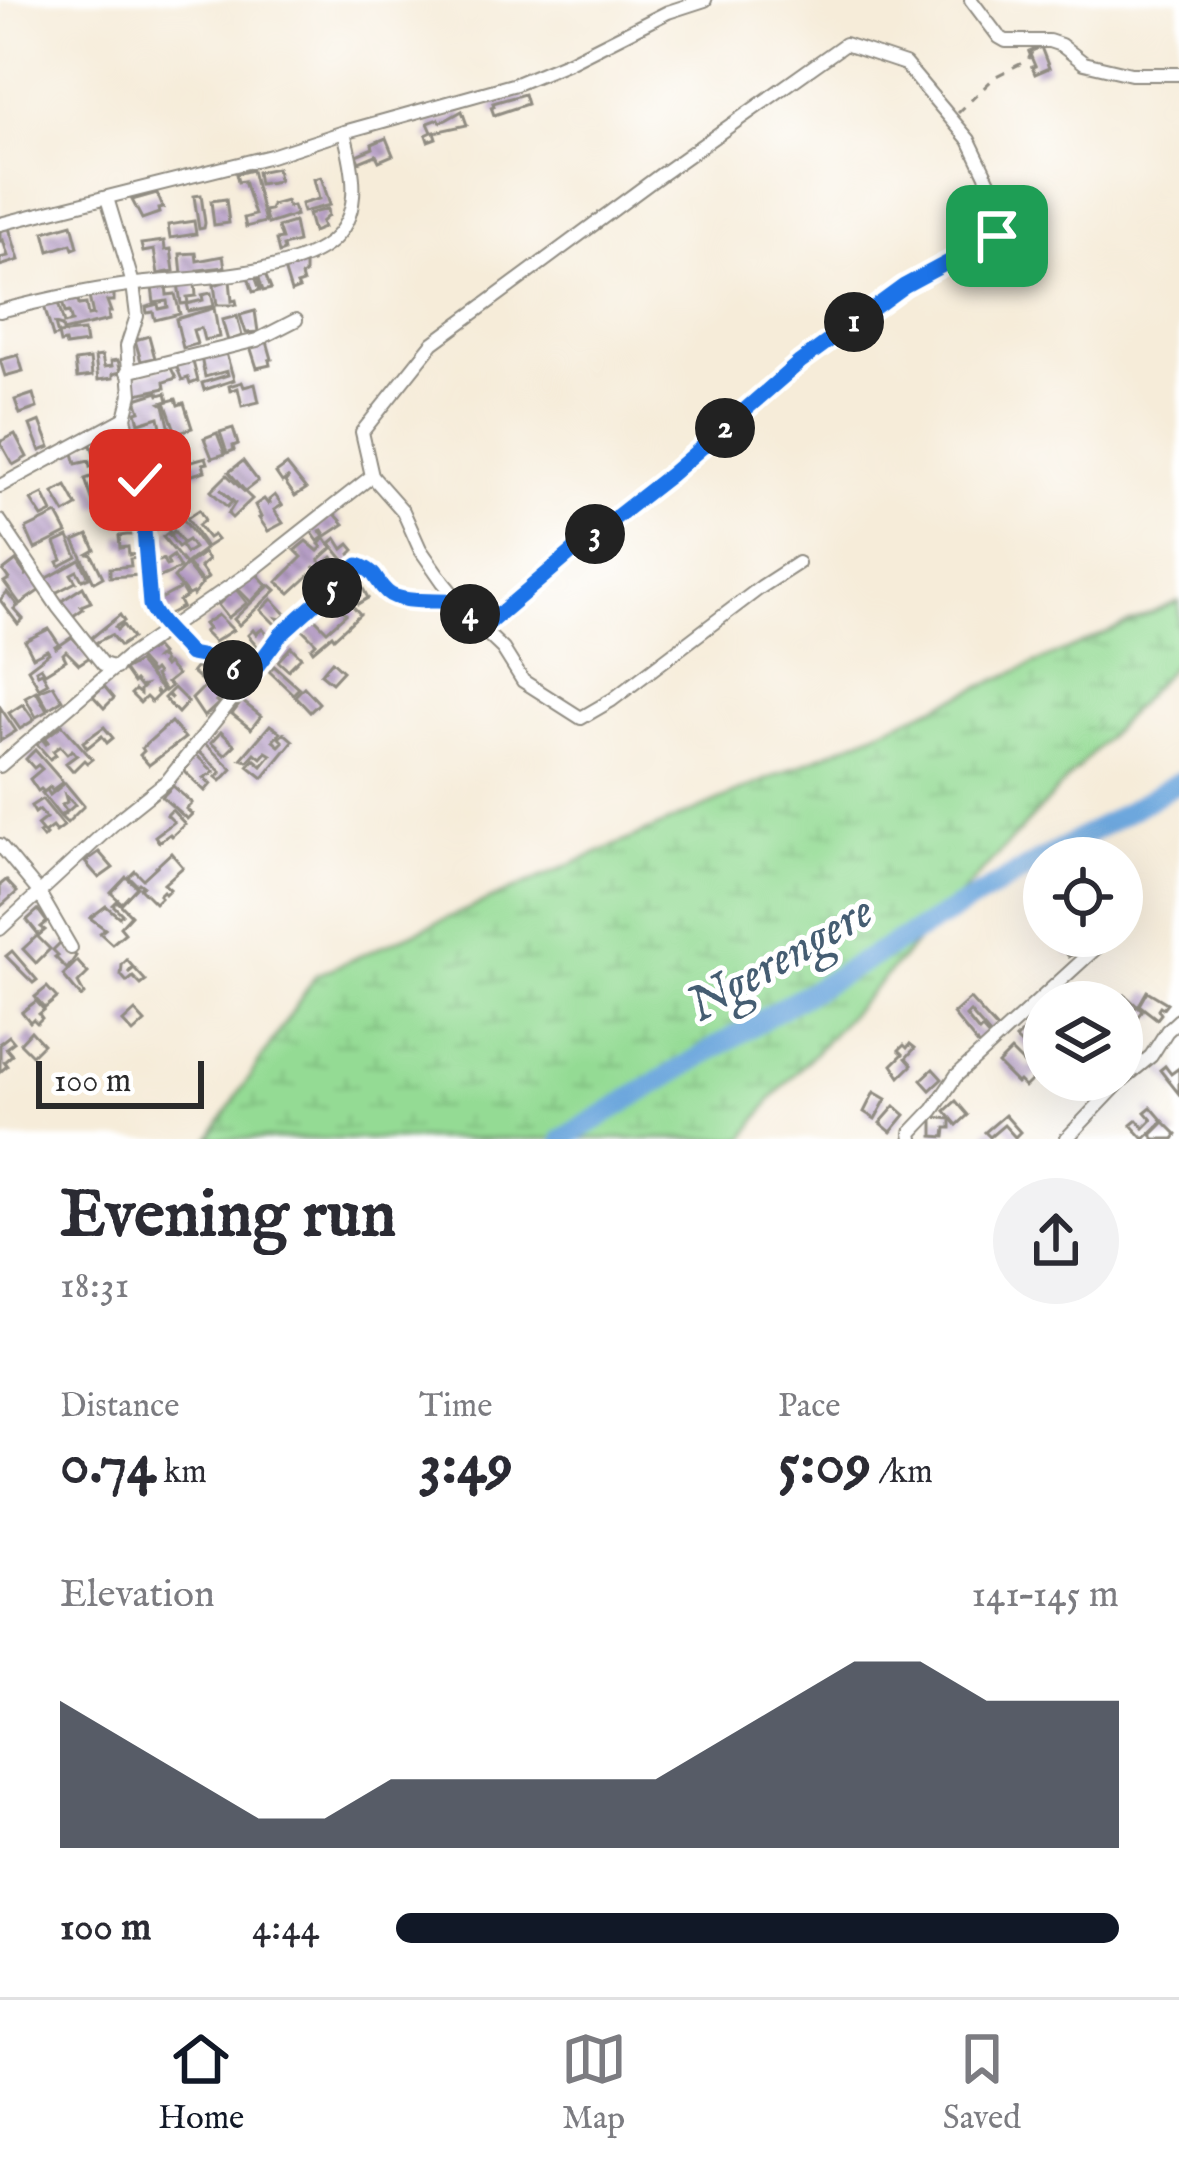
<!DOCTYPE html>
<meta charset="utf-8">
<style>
body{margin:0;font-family:"IM FELL English",serif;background:#f2f2f3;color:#2b2b33;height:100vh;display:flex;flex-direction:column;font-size:45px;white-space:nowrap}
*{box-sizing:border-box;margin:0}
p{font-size:39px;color:#7c7c81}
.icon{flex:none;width:66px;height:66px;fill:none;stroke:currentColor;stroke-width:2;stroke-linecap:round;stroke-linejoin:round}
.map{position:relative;height:1139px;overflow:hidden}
.panel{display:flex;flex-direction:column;background:#fff;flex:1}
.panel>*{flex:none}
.controls{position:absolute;left:1023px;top:837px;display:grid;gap:24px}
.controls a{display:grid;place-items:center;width:120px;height:120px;border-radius:50%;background:#fff;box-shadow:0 12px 48px #0002;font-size:60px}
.scale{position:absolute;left:36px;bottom:30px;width:168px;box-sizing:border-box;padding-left:12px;border:6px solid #2b2b2b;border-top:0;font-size:33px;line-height:42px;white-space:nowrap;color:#2b2b2b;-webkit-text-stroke:9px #fff;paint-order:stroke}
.pin{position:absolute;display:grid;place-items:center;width:102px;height:102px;color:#fff;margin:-51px;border-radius:24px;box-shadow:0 6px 18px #0006}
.km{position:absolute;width:60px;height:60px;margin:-30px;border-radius:50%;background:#222;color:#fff;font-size:33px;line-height:60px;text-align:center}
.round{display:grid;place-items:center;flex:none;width:126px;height:126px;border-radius:63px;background:#f2f2f3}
.head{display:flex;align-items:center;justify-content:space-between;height:204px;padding:0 60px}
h1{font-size:66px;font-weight:700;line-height:90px}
.stats{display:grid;grid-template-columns:repeat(3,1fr);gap:18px;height:204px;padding:12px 60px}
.stats div{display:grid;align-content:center}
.stats b{font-size:60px;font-weight:700}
.stats small{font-size:33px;font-weight:400}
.stats p{font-size:33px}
.chart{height:336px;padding:24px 60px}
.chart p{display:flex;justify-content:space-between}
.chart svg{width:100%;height:216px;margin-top:12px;fill:#111827;opacity:.7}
ul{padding:0 60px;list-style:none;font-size:39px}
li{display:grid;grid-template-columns:192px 144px 1fr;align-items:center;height:90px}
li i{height:30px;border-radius:15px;background:#111827}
.tab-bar{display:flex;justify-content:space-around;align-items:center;height:168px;border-top:3px solid #e1e1e2;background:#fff;font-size:33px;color:#7c7c81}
.tab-bar a{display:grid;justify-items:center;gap:6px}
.tab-bar .current{color:#111827}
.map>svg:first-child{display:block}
.wetland{fill:url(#wetland-marsh);stroke:#608360;stroke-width:3}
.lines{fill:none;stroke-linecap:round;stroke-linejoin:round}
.river{stroke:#6da7dd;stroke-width:21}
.building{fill:url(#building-back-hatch)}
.street-casing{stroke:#908c82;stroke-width:16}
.path{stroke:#908c82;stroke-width:3;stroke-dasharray:9 9;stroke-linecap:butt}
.street{stroke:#fff;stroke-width:12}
.route-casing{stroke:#fff;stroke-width:24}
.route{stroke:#1a73e8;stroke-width:15}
.labels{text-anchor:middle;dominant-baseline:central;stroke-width:10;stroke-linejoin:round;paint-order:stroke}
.water-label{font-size:51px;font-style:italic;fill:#455d72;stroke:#fff}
</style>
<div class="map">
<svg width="1179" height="1139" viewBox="0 0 1179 1139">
<defs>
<pattern id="wetland-marsh" width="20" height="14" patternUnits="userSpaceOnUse" patternTransform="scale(3)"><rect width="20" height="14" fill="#94db94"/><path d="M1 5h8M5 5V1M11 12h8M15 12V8" fill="none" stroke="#80bc80"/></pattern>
<pattern id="building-back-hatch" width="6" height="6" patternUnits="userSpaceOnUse" patternTransform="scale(3)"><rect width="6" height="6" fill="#b79fc7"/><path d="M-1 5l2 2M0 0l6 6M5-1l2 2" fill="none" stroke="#9582a2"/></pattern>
</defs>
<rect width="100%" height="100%" fill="#fff"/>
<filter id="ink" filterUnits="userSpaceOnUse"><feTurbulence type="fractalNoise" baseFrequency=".00833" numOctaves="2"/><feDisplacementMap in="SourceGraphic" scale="24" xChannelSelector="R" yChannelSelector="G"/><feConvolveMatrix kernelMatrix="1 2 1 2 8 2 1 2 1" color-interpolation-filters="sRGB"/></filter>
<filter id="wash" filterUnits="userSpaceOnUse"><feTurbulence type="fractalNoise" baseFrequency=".004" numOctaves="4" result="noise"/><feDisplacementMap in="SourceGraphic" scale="48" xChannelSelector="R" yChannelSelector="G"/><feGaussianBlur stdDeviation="2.7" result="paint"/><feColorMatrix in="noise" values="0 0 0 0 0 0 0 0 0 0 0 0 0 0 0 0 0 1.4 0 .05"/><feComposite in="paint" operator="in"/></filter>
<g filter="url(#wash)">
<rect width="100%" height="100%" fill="#f6ecd9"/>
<path class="wetland" d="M1179 601V659L770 1101 744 1139H209L316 975Z"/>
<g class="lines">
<g class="river">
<path d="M1046 858 1179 782"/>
<path d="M563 1139 790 1003 1044 859"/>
</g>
</g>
<g id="blocks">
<g class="building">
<path d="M1041 47 1049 68 1035 74 1032 67 1035 66 1029 52Z"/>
<path d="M524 94 527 104 494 115 491 107 494 106 493 103Z"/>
<path d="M462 111 467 125 434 132 436 138 428 141 426 135 432 132 428 123 439 119 441 122 446 120Z"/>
<path d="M386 138 393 155 379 161 376 155 359 162 356 155 373 148 372 144Z"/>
<path d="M277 168 279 181 259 184 257 172Z"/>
<path d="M252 170 265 222 246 227 244 218 255 215 244 181 238 182 236 174Z"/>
<path d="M321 177 330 205 303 212 301 204 319 199 314 179Z"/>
<path d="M157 193 163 208 158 209 159 213 142 219 132 200Z"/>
<path d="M201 195 205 223 204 228 199 229 194 196Z"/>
<path d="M226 199 229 223 214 225 211 201Z"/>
<path d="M286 201 288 207 293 206 296 215 268 224 264 211 270 210 272 205Z"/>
<path d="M327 209 328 216 321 222 323 228 313 232 308 214Z"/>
<path d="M194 221 196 234 170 238 168 225Z"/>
<path d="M294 222 298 242 283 246 284 251 279 253 276 240 282 239 278 227Z"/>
<path d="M72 224 78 247 73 249 71 244 49 251 44 232Z"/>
<path d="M9 228 19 260 0 266V258L8 256 3 240 0 241V231Z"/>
<path d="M164 241 165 250 171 249 174 271 158 274 154 250 143 252 141 244Z"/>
<path d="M196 253 197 261 223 256 225 267 198 270V273L182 275 180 254Z"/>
<path d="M309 255 312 262 305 264V274L301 276 303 283 297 285 299 289 291 292 284 269Z"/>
<path d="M263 269 271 289 263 291 259 278 256 279 260 290 253 292 247 274Z"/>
<path d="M230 280 232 301 236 300 237 305H217L214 285Z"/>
<path d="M178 283H195L196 296 187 297 188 303 181 304Z"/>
<path d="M166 285 167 295 175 294 180 314 155 320 153 312 147 313 146 307 158 304 159 309 168 307 167 301 154 303 152 287Z"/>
<path d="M211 293 214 306 188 311 186 304 203 300 202 295Z"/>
<path d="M76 294 79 305 86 304 88 316 93 315 89 297 114 294V301H107L111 312H108L109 320 63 331 62 326 55 324 58 335 53 337 43 302 57 299 64 324 72 322 69 312 65 313 61 297Z"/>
<path d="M214 308 219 337 204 340 201 328 193 330 197 344 183 348 176 319Z"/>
<path d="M255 311 258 332 246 333 240 315Z"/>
<path d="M237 316 242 336 228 341 222 320Z"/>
<path d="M84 331 86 343 66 346 65 342 60 343 58 334Z"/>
<path d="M149 336 155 358 141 361 135 340Z"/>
<path d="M266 338 272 359 269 360 270 365 257 368 249 343Z"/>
<path d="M225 350 234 380 204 390 202 383 228 375 227 371 205 377 201 357Z"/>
<path d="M18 355 23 371 5 376 0 360Z"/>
<path d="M102 356 104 367 112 366 111 361 118 360 121 372 113 374V378L98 380 95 357Z"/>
<path d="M192 358 198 381 190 384 188 378 182 380 175 363Z"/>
<path d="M90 359 92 376 77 378 75 361Z"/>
<path d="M170 366 176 378 164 382 165 388 137 394 134 376Z"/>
<path d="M242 382 244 387 255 384 259 402 242 406 238 388 230 391 229 386Z"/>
<path d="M158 392 159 395 166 393 168 401 161 403 164 405 170 430 162 432 159 417 139 423 136 412 140 411 136 399Z"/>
<path d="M33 394 37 408 20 414 15 400Z"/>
<path d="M176 399 178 405 184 403 192 428 176 433 165 402Z"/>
<path d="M40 421 50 447 40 451 30 425Z"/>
<path d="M233 428 238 444 233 446 234 450 227 453 220 432Z"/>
<path d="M217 433 225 454 212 458 204 438Z"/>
<path d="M15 434 27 457 13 465 0 442Z"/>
<path d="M91 445 97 465 90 467 89 461 76 464 72 450Z"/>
<path d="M206 457 208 463 203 464 205 471 180 479 178 472 190 469 188 462Z"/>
<path d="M243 461 258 481 245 491 229 472Z"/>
<path d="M165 463 171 480 163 483 164 486 143 491 141 477 160 472 158 465Z"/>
<path d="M287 465 306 489 295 496 285 482 289 477 282 482 276 473Z"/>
<path d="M227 475 252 499 232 518 228 514 235 503 220 489 232 502 227 507 211 491Z"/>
<path d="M94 476 104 505 95 508 85 479Z"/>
<path d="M66 486 77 506 65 513 53 493Z"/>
<path d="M150 491 154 493 160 509 169 506 174 519 159 525 160 528 153 530 148 518 155 516 153 510 149 511 144 496Z"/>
<path d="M43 494 52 512 42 517 31 500Z"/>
<path d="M275 495 282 505 274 510 283 523 268 531 259 518 261 517 255 505 264 499 268 504 270 503 269 500Z"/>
<path d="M134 502 137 519 119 522 117 513 110 515 108 507Z"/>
<path d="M199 510 205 520 198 525 208 538 213 535 217 540 206 547 187 518Z"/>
<path d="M334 513 344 524 326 536 322 530 320 531 324 537 318 541 311 531Z"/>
<path d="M57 514 67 533 35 549 26 529Z"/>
<path d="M183 519 205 549 185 564 163 537 168 533 178 547 181 545 186 553 194 548 188 540 183 543 174 531 171 534 168 529Z"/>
<path d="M88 535 95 550 88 554 92 555 103 577 94 582 74 541Z"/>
<path d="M127 535H138L137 554 129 555 128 547 120 548 119 536Z"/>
<path d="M68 537 77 557 60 566 58 562 62 560 55 543Z"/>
<path d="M325 538 332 548 319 560 323 565 332 557 342 568 330 582 313 566 315 570 290 593 277 582 302 557 295 550 306 541 318 551 322 547 319 544Z"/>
<path d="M336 538 343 549 349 544 354 550 350 554 354 561 348 565 330 543Z"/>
<path d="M203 553 208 560 200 567 208 578 202 582 188 564Z"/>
<path d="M173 556 180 568 158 578 151 565 163 559 166 566 169 565 167 560Z"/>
<path d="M138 558 140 575 110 577V568L131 566 130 559Z"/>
<path d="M80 560 89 577 82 580 77 571 71 574 76 582 55 593 44 580Z"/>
<path d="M16 561 26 575 31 571 43 588 20 604 4 582 9 579 3 571Z"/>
<path d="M186 565 202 584 193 595 192 593 188 595 174 578Z"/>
<path d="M256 573 267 585 251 602 238 589Z"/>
<path d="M358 579 368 598 358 604 355 598 360 595 358 592 352 596 347 587Z"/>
<path d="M270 585 276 590 239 625 234 619Z"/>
<path d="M83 587 91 602 81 606 83 609 73 616 60 602Z"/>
<path d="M181 588 186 597 179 601 182 607 165 616 157 601Z"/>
<path d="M235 588 247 603 228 618 218 605Z"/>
<path d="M338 590 360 614 334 638 332 635 313 651 311 648 316 643 302 629 314 618 327 631 346 614 330 597Z"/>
<path d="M7 592 18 606 14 609 23 619 18 624 0 600Z"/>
<path d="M272 599 286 614 281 619 277 618 281 622 277 626 261 610Z"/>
<path d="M120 615 124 621 115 627 117 630 123 625 132 638 120 646 111 635 93 644 90 639Z"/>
<path d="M218 615 233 630 214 642 204 632 208 629 204 624Z"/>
<path d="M49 629 59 644 55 646 56 648 72 637 90 657 79 664 66 651 63 654 66 660 45 673 41 667 36 670 38 674 42 672 48 683 39 688 28 669 49 653 47 650 33 657 25 641Z"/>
<path d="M262 629 271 638 259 648 248 635 253 630 256 634Z"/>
<path d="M155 647 161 654 157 658 161 657 164 662 162 664 164 667 167 664 177 675 167 683 171 686 165 691 155 676 157 674 154 670 151 673 138 658Z"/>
<path d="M291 647 301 657 288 670 278 661Z"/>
<path d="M332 661 343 671 332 683 321 674Z"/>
<path d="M138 662 163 691 159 694 155 690 158 695 151 702 146 697 140 703 131 694 135 690 140 694V690L144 686 140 687 135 681 133 683 124 670Z"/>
<path d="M274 666 299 688 293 694 269 671Z"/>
<path d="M196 667 224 693 216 701 219 703 204 717 192 699 206 685 192 672Z"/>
<path d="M53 685 62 700 48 709 38 691Z"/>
<path d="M104 686 114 698 104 708 93 696Z"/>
<path d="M304 687 319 703 310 712 295 696Z"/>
<path d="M174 688 188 702 178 713 164 698 167 695 172 699 168 694Z"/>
<path d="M36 691 47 711 36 717 25 697Z"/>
<path d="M242 701 261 716 251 729 232 714Z"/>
<path d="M23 704 34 720 20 729 9 713Z"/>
<path d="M0 707 16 731 0 741Z"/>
<path d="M171 722 185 738 149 765 140 755 144 751 142 748Z"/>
<path d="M62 725 92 759 87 763 84 760 73 771 66 763 77 755 72 750 67 754 60 746 53 751 56 755 50 759 36 743 42 739 46 744 48 742 45 738Z"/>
<path d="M270 725 280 732 273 741 279 746 283 742 279 738 284 733 293 741 263 778 248 766 254 759 262 766 271 755 266 752 261 758 255 753 248 761 241 759Z"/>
<path d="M104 727 113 738 107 743 102 736 87 748 83 742Z"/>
<path d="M221 732 235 745 225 755 211 743Z"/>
<path d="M202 741 232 769 221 781 216 777 221 772 195 748Z"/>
<path d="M35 750 63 782 52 790 50 787 44 792 41 789 38 791 30 779 42 769 38 765 34 768 26 759Z"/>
<path d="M196 755 214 772 204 778 211 784 205 791 183 770Z"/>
<path d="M65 783 84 806 67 823 61 817 75 805 65 795 67 802 62 805 66 811 60 816 42 793 47 790 50 795Z"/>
<path d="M173 786 192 803 186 809 192 814 187 819 162 797Z"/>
<path d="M42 799 64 826 56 832 52 827 44 833 46 835 43 838 39 833 42 831 37 825 46 818 39 810 35 813 31 806Z"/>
<path d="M172 810 185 824 172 836 170 834 159 842 155 836 174 822 167 815Z"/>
<path d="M99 852 113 868 99 878 85 862Z"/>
<path d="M171 853 183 867 164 884 170 889 165 894 163 891 159 895 161 897 155 903 140 888 143 886 139 883 137 885 129 877 135 871 143 879Z"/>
<path d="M126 877 137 887 122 903 111 893Z"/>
<path d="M6 880 17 892 0 907V885Z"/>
<path d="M117 901 131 915 120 927 125 933 112 944 100 933 105 929 90 918 106 906 119 917 122 914 113 905Z"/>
<path d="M38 910 47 922 41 927 45 930 39 935 27 920Z"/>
<path d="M37 936 50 949 36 963 23 949Z"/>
<path d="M1074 937 1082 948 1069 957 1058 942 1063 938 1066 942Z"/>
<path d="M61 942 76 956 67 969 55 957 58 955 53 950Z"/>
<path d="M12 951 37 980 33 983 6 956Z"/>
<path d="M127 960 133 967 128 973 134 968 146 981 141 985 133 977 127 982 121 975 122 965Z"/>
<path d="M77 961 88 973 78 983 84 994 81 997 63 975Z"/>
<path d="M47 987 57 998 45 1008 35 997Z"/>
<path d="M1147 991 1167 1003 1163 1008 1160 1006 1158 1009 1161 1014 1157 1019 1139 1005Z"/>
<path d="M1125 995 1137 1006 1125 1018 1137 1006 1142 1011 1132 1024 1129 1022 1122 1030V1002H1119Z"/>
<path d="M970 999 998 1030 992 1037 970 1012 966 1016 979 1032 982 1029 990 1038 980 1047 953 1014Z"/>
<path d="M36 1001 44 1010 39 1014 42 1018 37 1023 33 1019 30 1022 22 1012Z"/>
<path d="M135 1011 145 1022 133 1033 123 1022Z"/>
<path d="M1033 1022 1044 1037 1029 1052 1016 1039Z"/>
<path d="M31 1031 43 1044 32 1055 20 1043Z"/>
<path d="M9 1036 14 1042 6 1048 12 1055 4 1062 7 1066 0 1072V1043Z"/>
<path d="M910 1044 915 1048 906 1058 912 1065 900 1077 892 1065 903 1054 899 1050 904 1045 907 1048Z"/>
<path d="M1011 1051 1028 1068 1034 1063 1041 1071 1025 1087 1019 1081 1017 1083 998 1064Z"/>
<path d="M1165 1066 1171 1074 1179 1068V1094L1160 1070Z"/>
<path d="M933 1069 942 1079 930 1090 921 1080Z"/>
<path d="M1076 1080H1088L1095 1087 1083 1098 1071 1084Z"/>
<path d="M874 1092 886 1099 875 1119 864 1112Z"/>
<path d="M956 1101 968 1115 957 1125 945 1111Z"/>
<path d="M895 1106 905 1115 891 1132 880 1123Z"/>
<path d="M1151 1107 1163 1121 1144 1139 1131 1125 1137 1120 1144 1128 1152 1120 1145 1112Z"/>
<path d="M1005 1115 1020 1132 1015 1137 1004 1125 990 1137 985 1132Z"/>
<path d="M933 1117 951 1119V1128H946L945 1137 933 1136Z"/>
<path d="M1164 1122 1177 1135 1174 1139H1155L1151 1135Z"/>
</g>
</g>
</g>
<g filter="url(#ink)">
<use href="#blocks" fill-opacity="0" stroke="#908c82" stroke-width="3"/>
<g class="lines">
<defs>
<g id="street">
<path d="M971 0 999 37 1006 41H1049L1061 45 1084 63 1131 74H1179"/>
<path d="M0 224 271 156 344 132 516 84 569 62 668 12 705 0"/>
<path d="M0 311C43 300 85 291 128 285 181 278 298 277 335 238 363 209 353 167 344 132"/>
<path d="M127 372 257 340 296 320"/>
<path d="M372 476 362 432 433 343 659 176 845 44 905 64 969 140 1004 213 997 236 904 286 801 361 670 475 578 547 482 629"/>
<path d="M0 486 125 418"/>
<path d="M0 521 58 607 95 654 103 664 116 668"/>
<path d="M237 693 281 634 361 565"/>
<path d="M0 766 127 657 249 573 372 476 403 511 420 549 443 582 482 629 503 649 523 681 581 718 612 700 761 587 798 563"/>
<path d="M0 845 38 891 71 948"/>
<path d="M0 929 119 819 168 780 237 693 232 686 233 662 190 654C176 638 157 623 150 605L140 480 125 418 131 394 127 346 137 316 133 284 107 198"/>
<path d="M1122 1080 1151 1056 1167 1031 1179 1020"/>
<path d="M912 1139 911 1133 933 1110 956 1076 1107 938"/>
<path d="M1066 1139 1122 1080"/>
</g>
</defs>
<use href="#street" class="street-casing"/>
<g class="path">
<path d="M958 113 996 76 1028 60 1032 52"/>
<path d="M373 571C395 601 403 603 440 600"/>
</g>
<use href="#street" class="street"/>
</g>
</g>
<g class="lines" filter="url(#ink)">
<defs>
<path id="route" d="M140 480 150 605C157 623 177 638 190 654L233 662 232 686 237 693 281 634 358 565C378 572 374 580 387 592 401 605 441 599 459 602L482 629 578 547 670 475 800 362 904 286 997 236"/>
</defs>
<use href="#route" class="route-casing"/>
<use href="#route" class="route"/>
</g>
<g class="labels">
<g class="water-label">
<text transform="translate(781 960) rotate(-30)">Ngerengere</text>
</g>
</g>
</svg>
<div class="controls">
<a><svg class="icon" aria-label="locate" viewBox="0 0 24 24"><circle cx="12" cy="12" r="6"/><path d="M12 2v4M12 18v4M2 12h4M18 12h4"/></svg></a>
<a><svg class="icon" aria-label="layers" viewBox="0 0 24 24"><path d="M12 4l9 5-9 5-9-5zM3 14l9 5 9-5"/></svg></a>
</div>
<div class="scale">100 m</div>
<div class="pin" style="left:997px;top:236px;background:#1e9e55"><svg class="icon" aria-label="arrive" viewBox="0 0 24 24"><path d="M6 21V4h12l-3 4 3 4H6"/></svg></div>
<div class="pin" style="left:140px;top:480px;background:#d93025"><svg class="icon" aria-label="check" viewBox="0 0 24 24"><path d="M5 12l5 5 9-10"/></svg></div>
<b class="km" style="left:854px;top:322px">1</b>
<b class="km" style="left:725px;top:428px">2</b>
<b class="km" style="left:595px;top:534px">3</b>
<b class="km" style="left:470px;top:614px">4</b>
<b class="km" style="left:332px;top:588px">5</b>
<b class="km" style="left:233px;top:670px">6</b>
</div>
<section class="panel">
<div class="head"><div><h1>Evening run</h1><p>18:31</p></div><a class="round"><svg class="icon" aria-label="share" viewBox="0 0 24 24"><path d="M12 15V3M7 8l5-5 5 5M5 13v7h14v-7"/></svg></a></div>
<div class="stats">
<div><p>Distance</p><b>0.74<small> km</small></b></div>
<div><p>Time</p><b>3:49</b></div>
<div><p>Pace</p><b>5:09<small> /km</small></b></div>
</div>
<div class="chart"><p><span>Elevation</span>141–145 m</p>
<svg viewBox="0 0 160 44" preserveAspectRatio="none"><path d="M0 44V14L10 22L20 30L30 38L40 38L50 30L60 30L70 30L80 30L90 30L100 22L110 14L120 6L130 6L140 14L150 14L160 14V44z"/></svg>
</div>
<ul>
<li><b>100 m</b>4:44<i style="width:100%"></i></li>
</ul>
</section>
<nav class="tab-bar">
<a class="current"><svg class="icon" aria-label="home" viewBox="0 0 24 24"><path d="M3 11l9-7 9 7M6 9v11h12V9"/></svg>Home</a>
<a><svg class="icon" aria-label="map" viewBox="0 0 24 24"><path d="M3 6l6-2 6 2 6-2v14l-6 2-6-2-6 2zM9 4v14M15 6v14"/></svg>Map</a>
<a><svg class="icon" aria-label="saved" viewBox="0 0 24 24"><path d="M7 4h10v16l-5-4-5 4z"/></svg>Saved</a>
</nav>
